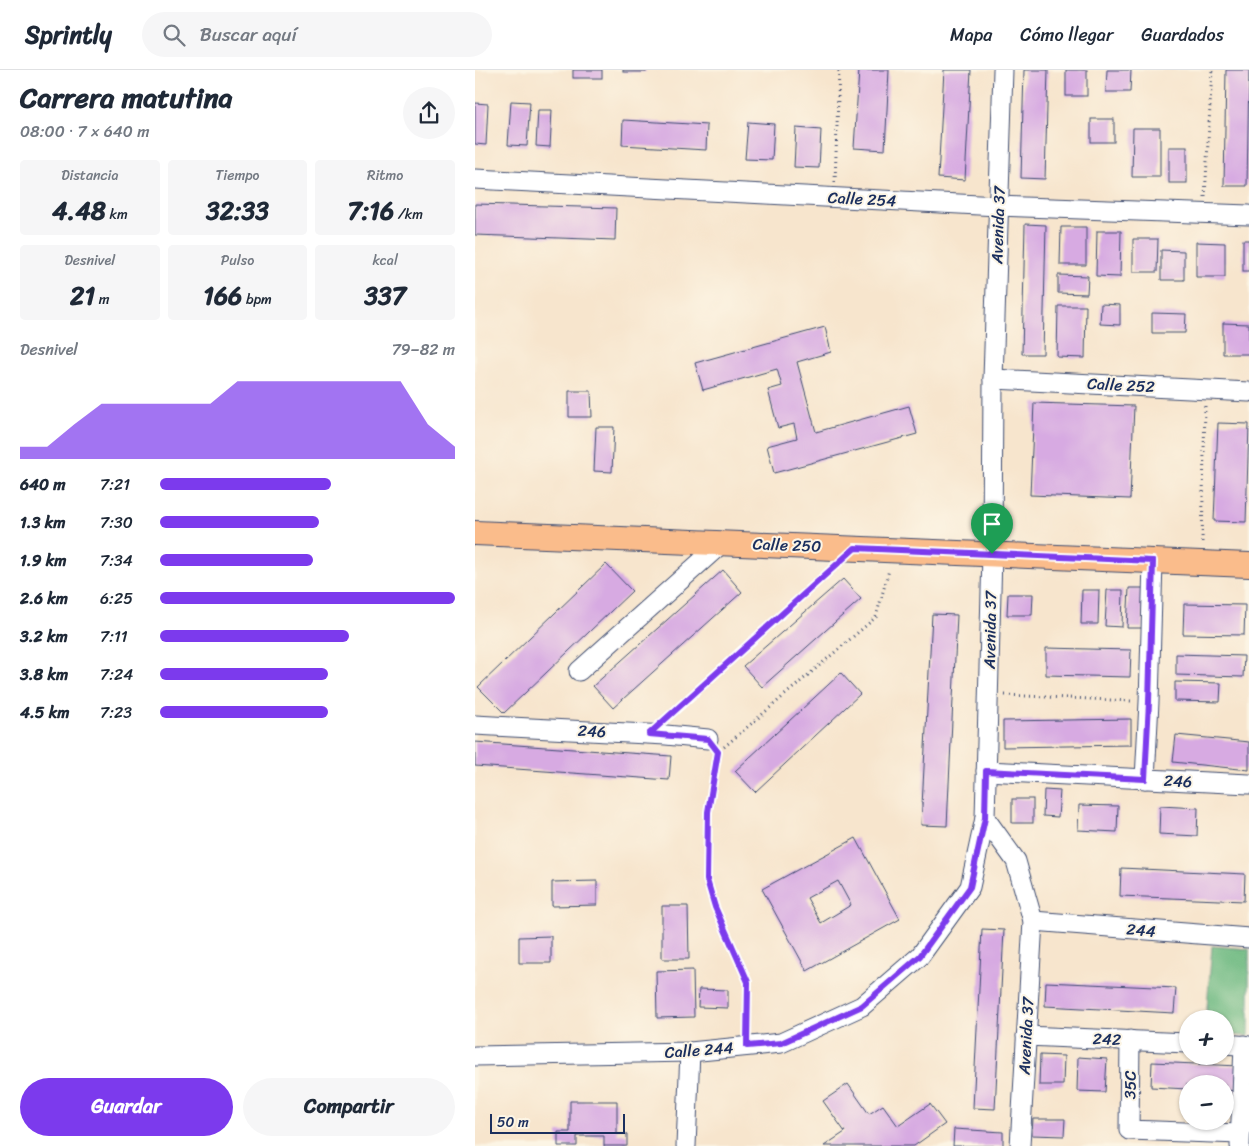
<!DOCTYPE html>
<html lang="es">
<meta charset="utf-8">
<style>
body{margin:0;font-family:Sriracha,sans-serif;background:#f6f6f7;color:#1f2937;height:100vh;display:flex;flex-direction:column;font-size:19px;white-space:nowrap}
*{box-sizing:border-box;margin:0}
p{font-size:16px;color:#747a83}
.icon{flex:none;width:28px;height:28px;fill:none;stroke:currentColor;stroke-width:2;stroke-linecap:round;stroke-linejoin:round}
.map{position:relative;flex:1;overflow:hidden}
.sheet{display:flex;flex-direction:column;background:#fff;width:475px}
.sheet>*{flex:none}
.buttons{position:absolute;left:704px;top:940px;display:grid;gap:10px}
.buttons a{display:grid;place-items:center;width:55px;height:55px;border-radius:50%;background:#fff;box-shadow:0 1px 4px #0004;font-size:25px}
.scale{position:absolute;left:15px;bottom:12px;width:135px;box-sizing:border-box;padding-left:5px;border:2px solid #1b2f5e;border-top:0;font-size:14px;line-height:18px;white-space:nowrap;color:#1b2f5e;-webkit-text-stroke:4px #fcf5e5;paint-order:stroke}
.pin{position:absolute;display:grid;place-items:center;width:42px;height:42px;color:#fff;margin:-51px -21px;border-radius:50% 50% 50% 0;rotate:-45deg;box-shadow:0 0 5px #0007}
.pin .icon{rotate:45deg}
.round{display:grid;place-items:center;flex:none;width:52px;height:52px;border-radius:26px;background:#f6f6f7}
.head{display:flex;align-items:center;justify-content:space-between;height:85px;padding:0 20px}
h1{font-size:28px;font-weight:800;line-height:38px}
.stats{display:grid;grid-template-columns:repeat(3,1fr);gap:8px;height:85px;padding:5px 20px}
.stats div{display:grid;align-content:center;border-radius:5px;background:#f6f6f7;text-align:center}
.stats b{font-size:25px;font-weight:800}
.stats small{font-size:14px;font-weight:400}
.stats p{font-size:14px}
.chart{height:140px;padding:10px 20px}
.chart p{display:flex;justify-content:space-between}
.chart svg{width:100%;height:90px;margin-top:5px;fill:#7c3aed;opacity:.7}
.primary-button{display:flex;gap:10px;margin-top:auto;padding:10px 20px}
.primary-button a{flex:1;height:58px;border-radius:30px;background:#7c3aed;color:#fff;font-size:20px;font-weight:800;line-height:58px;text-align:center}
.primary-button a+a{background:#f6f6f7;color:#1f2937}
ul{padding:0 20px;list-style:none;font-size:16px}
li{display:grid;grid-template-columns:80px 60px 1fr;align-items:center;height:38px}
li i{height:12px;border-radius:6px;background:#7c3aed}
header{display:flex;align-items:center;gap:30px;box-sizing:border-box;height:70px;padding:0 25px;background:#fff;border-bottom:1px solid #e0e1e3}
header strong{font-size:24px}
nav{display:flex;gap:28px;margin-inline-start:auto;font-size:18px}
.search{width:350px;height:45px;background:#f6f6f7;display:flex;align-items:center;gap:12px;box-sizing:border-box;padding:0 18px;border-radius:28px;color:#747a83;font-size:19px}
main{display:flex;flex:1;min-height:0}
.map>svg:first-child{display:block}
.forest{fill:#6db981;stroke:#447470}
.building{fill:#d7aae2;fill-rule:evenodd}
.lines{fill:none;stroke-linecap:round;stroke-linejoin:round}
.minor-casing{stroke:#3c4a6f;stroke-width:21}
.major-casing{stroke:#3c4a6f;stroke-width:26}
.path{stroke:#3c4a6f;stroke-width:3;stroke-dasharray:1 4;stroke-linecap:butt}
.minor{stroke:#fff;stroke-width:19}
.major{stroke:#fabc8b;stroke-width:24}
.route-casing{stroke:#fff;stroke-width:10}
.route{stroke:#7c3aed;stroke-width:6}
.labels{text-anchor:middle;dominant-baseline:central;stroke-width:4;stroke-linejoin:round;paint-order:stroke}
.street-label{font-size:16px;fill:#1b2f5e;stroke:#fcf5e5}
</style>
<header>
<strong>Sprintly</strong>
<div class="search"><svg class="icon" aria-label="search" viewBox="0 0 24 24"><circle cx="10" cy="10" r="6"/><path d="M15 15l6 6"/></svg>Buscar aquí</div>
<nav><a>Mapa</a><a>Cómo llegar</a><a>Guardados</a></nav>
</header>
<main>
<section class="sheet">
<div class="head"><div><h1>Carrera matutina</h1><p>08:00 · 7 × 640 m</p></div><a class="round"><svg class="icon" aria-label="share" viewBox="0 0 24 24"><path d="M12 15V3M7 8l5-5 5 5M5 13v7h14v-7"/></svg></a></div>
<div class="stats">
<div><p>Distancia</p><b>4.48<small> km</small></b></div>
<div><p>Tiempo</p><b>32:33</b></div>
<div><p>Ritmo</p><b>7:16<small> /km</small></b></div>
</div>
<div class="stats">
<div><p>Desnivel</p><b>21<small> m</small></b></div>
<div><p>Pulso</p><b>166<small> bpm</small></b></div>
<div><p>kcal</p><b>337</b></div>
</div>
<div class="chart"><p><span>Desnivel</span>79–82 m</p>
<svg viewBox="0 0 160 44" preserveAspectRatio="none"><path d="M0 44V38L10 38L20 27L30 17L40 17L50 17L60 17L70 17L80 6L90 6L100 6L110 6L120 6L130 6L140 6L150 27L160 38V44z"/></svg>
</div>
<ul>
<li><b>640 m</b>7:21<i style="width:58%"></i></li>
<li><b>1.3 km</b>7:30<i style="width:54%"></i></li>
<li><b>1.9 km</b>7:34<i style="width:52%"></i></li>
<li><b>2.6 km</b>6:25<i style="width:100%"></i></li>
<li><b>3.2 km</b>7:11<i style="width:64%"></i></li>
<li><b>3.8 km</b>7:24<i style="width:57%"></i></li>
<li><b>4.5 km</b>7:23<i style="width:57%"></i></li>
</ul>
<div class="primary-button"><a>Guardar</a><a>Compartir</a></div>
</section>
<div class="map">
<svg width="774" height="1076" viewBox="0 0 774 1076">
<rect width="100%" height="100%" fill="#fcf5e5"/>
<filter id="ink" filterUnits="userSpaceOnUse"><feTurbulence type="fractalNoise" baseFrequency=".02" numOctaves="2"/><feDisplacementMap in="SourceGraphic" scale="10" xChannelSelector="R" yChannelSelector="G"/><feConvolveMatrix kernelMatrix="1 2 1 2 8 2 1 2 1" color-interpolation-filters="sRGB"/></filter>
<filter id="wash" filterUnits="userSpaceOnUse"><feTurbulence type="fractalNoise" baseFrequency=".0096" numOctaves="4" result="noise"/><feDisplacementMap in="SourceGraphic" scale="20" xChannelSelector="R" yChannelSelector="G"/><feGaussianBlur stdDeviation="1.12" result="paint"/><feColorMatrix in="noise" values="0 0 0 0 0 0 0 0 0 0 0 0 0 0 0 0 0 1.4 0 .05"/><feComposite in="paint" operator="in"/></filter>
<g filter="url(#wash)">
<rect width="100%" height="100%" fill="#f7e5cd"/>
<path class="forest" d="M737 876 774 879V966L750 965V949H731Z"/>
<g id="blocks">
<g class="building">
<rect x="98" y="0" width="29" height="8"/>
<rect x="148" y="0" width="23" height="2"/>
<path d="M384 0H414L410 80 379 78Z"/>
<path d="M469 0H496L490 110 463 108Z"/>
<path d="M549 0H573L570 109 546 108Z"/>
<rect x="591" y="0" width="21" height="26"/>
<path d="M632 0H656L655 22H631Z"/>
<path d="M751 0H774L772 116H749Z"/>
<path d="M36 31 55 32 52 76 33 75Z"/>
<path d="M0 33 13 34 11 75 0 74Z"/>
<path d="M63 40H77L75 77 61 76Z"/>
<rect x="616" y="49" width="23" height="23"/>
<path d="M148 50 232 55 231 80 147 75Z"/>
<path d="M273 52 299 54 297 90 270 89Z"/>
<path d="M321 58 346 60 344 98 319 97Z"/>
<path d="M658 58H685V107H657Z"/>
<rect x="694" y="77" width="18" height="36"/>
<path d="M0 134 141 138 140 170 0 165Z"/>
<path d="M550 154 571 155 568 284H547Z"/>
<path d="M586 157H611V195H585Z"/>
<path d="M622 161H646L645 207 621 206Z"/>
<path d="M658 169H683L682 202H658Z"/>
<rect x="768" y="170" width="6" height="31"/>
<path d="M721 172 750 173V207H721Z"/>
<path d="M686 180 709 181V210H686Z"/>
<path d="M583 205 613 206 612 224 583 223Z"/>
<path d="M626 234 645 235V255L625 254Z"/>
<path d="M583 236H611L610 288 582 287Z"/>
<path d="M677 243 711 244 710 263H677Z"/>
<path d="M748 253 774 254V284H748Z"/>
<path d="M350 257 356 282 322 292 341 362 434 336 442 364 299 403 292 376 322 368 319 354 303 358 293 320 307 316 302 299 228 320 220 293Z"/>
<path d="M94 321H116L117 347H94Z"/>
<path d="M559 333 659 336 655 429 555 425Z"/>
<path d="M743 353 774 354 771 452 739 451Z"/>
<path d="M121 357H139L137 402 119 401Z"/>
<path d="M131 494 157 521 29 643 3 617Z"/>
<path d="M248 500 267 522 138 638 118 616Z"/>
<path d="M368 509 386 529 287 617 268 596Z"/>
<path d="M654 518H668L667 558H652Z"/>
<path d="M607 520H624L623 554H606Z"/>
<path d="M632 520H648L647 557 630 556Z"/>
<path d="M533 524H558L557 545H532Z"/>
<path d="M709 534 770 535 769 565 708 564Z"/>
<path d="M457 544 482 545 472 756 446 755Z"/>
<path d="M571 578 656 580 655 607 571 605Z"/>
<path d="M701 584 769 586 768 607 701 605Z"/>
<path d="M366 603 385 624 280 722 260 701Z"/>
<path d="M700 612 746 613 745 632 700 631Z"/>
<path d="M656 649V675L528 677V651Z"/>
<path d="M701 665 774 672V700L698 692Z"/>
<path d="M0 672 196 686 194 710 0 696Z"/>
<path d="M569 720 585 721 583 747 568 746Z"/>
<rect x="537" y="729" width="21" height="24"/>
<path d="M604 735 643 736 642 762 603 760Z"/>
<path d="M685 736 723 738 722 766 684 764Z"/>
<path d="M381 768 425 849 332 901 287 819ZM363 811 376 835 346 853 332 828Z"/>
<path d="M646 798 770 804 769 831 645 826Z"/>
<path d="M122 811V835L77 836V812Z"/>
<path d="M187 836H213L214 889H187Z"/>
<path d="M507 859 529 860 520 1039 498 1038Z"/>
<path d="M76 866V893H44V867Z"/>
<path d="M218 900 219 947 182 948 181 901Z"/>
<path d="M571 912 701 918 699 943 570 936Z"/>
<path d="M224 919 253 920V938L223 937Z"/>
<path d="M565 985 589 986 588 1015H564Z"/>
<path d="M603 987 632 989 630 1022 602 1021Z"/>
<path d="M677 992 764 996 762 1021 750 1020V1014H712V1019L676 1017Z"/>
<path d="M373 1014 394 1044 408 1035 423 1056 455 1034 470 1054 439 1076H349L370 1062 348 1031Z"/>
<path d="M710 1028H712V1045H709Z"/>
<rect x="750" y="1030" width="3" height="17"/>
<path d="M95 1031H142V1064H152V1076H129V1066H102V1076H83V1062H95Z"/>
<path d="M558 1049H590L589 1066 557 1065Z"/>
<path d="M479 1059 528 1062V1076H478Z"/>
</g>
</g>
</g>
<g filter="url(#ink)">
<use href="#blocks" fill-opacity="0" stroke="#3c4a6f" stroke-width="1"/>
<g class="lines">
<defs>
<g id="minor">
<path d="M0 109 523 136 774 145"/>
<path d="M518 309 774 322"/>
<path d="M104 601 247 473"/>
<path d="M0 655 191 665 233 669"/>
<path d="M511 701 774 714"/>
<path d="M670 709 674 632 678 491"/>
<path d="M510 748 541 791 558 851 545 1076"/>
<path d="M558 851 774 868"/>
<path d="M551 966 712 973"/>
<path d="M655 970 654 1060 765 1064"/>
<path d="M750 974 774 976"/>
<path d="M0 986 215 982 306 973 387 936 445 886 495 817 510 748 517 484 518 309 528 0"/>
<path d="M211 1076 215 982"/>
<path d="M765 1076 769 975"/>
</g>
<path id="major" d="M0 463 774 495"/>
</defs>
<use href="#minor" class="minor-casing"/>
<use href="#major" class="major-casing"/>
<g class="path">
<path d="M360 112 364 0"/>
<path d="M730 127 737 0"/>
<path d="M727 472 730 336"/>
<path d="M530 625 656 631"/>
<path d="M193 647 357 499"/>
<path d="M249 677 401 547 414 500"/>
<path d="M243 682 233 742 232 810 240 837 273 913 272 960"/>
</g>
<use href="#minor" class="minor"/>
<use href="#major" class="major"/>
</g>
</g>
<g class="lines" filter="url(#ink)">
<defs>
<path id="route" d="M380 478 678 491 674 632 670 709 511 701 510 748 495 817 445 886 387 936 306 973 272 976 273 912 240 837 232 810 233 742 243 682 233 669 174 664Z"/>
</defs>
<use href="#route" class="route-casing"/>
<use href="#route" class="route"/>
</g>
<g class="labels">
<g class="street-label">
<text transform="translate(387 129) rotate(3)">Calle 254</text>
<text transform="translate(523 155) rotate(-88)">Avenida 37</text>
<text transform="translate(646 315) rotate(3)">Calle 252</text>
<text transform="translate(312 475) rotate(2)">Calle 250</text>
<text transform="translate(515 560) rotate(-89)">Avenida 37</text>
<text transform="translate(117 661) rotate(3)">246</text>
<text transform="translate(703 711) rotate(3)">246</text>
<text transform="translate(666 860) rotate(5)">244</text>
<text transform="translate(551 966) rotate(-87)">Avenida 37</text>
<text transform="translate(632 969) rotate(2)">242</text>
<text transform="translate(224 980) rotate(-4)">Calle 244</text>
<text transform="translate(655 1015) rotate(-89)">35C</text>
</g>
</g>
</svg>
<div class="buttons">
<a>+</a>
<a>−</a>
</div>
<div class="scale">50 m</div>
<div class="pin" style="left:517px;top:484px;background:#1e9e55"><svg class="icon" aria-label="arrive" viewBox="0 0 24 24"><path d="M6 21V4h12l-3 4 3 4H6"/></svg></div>
</div>
</main>
